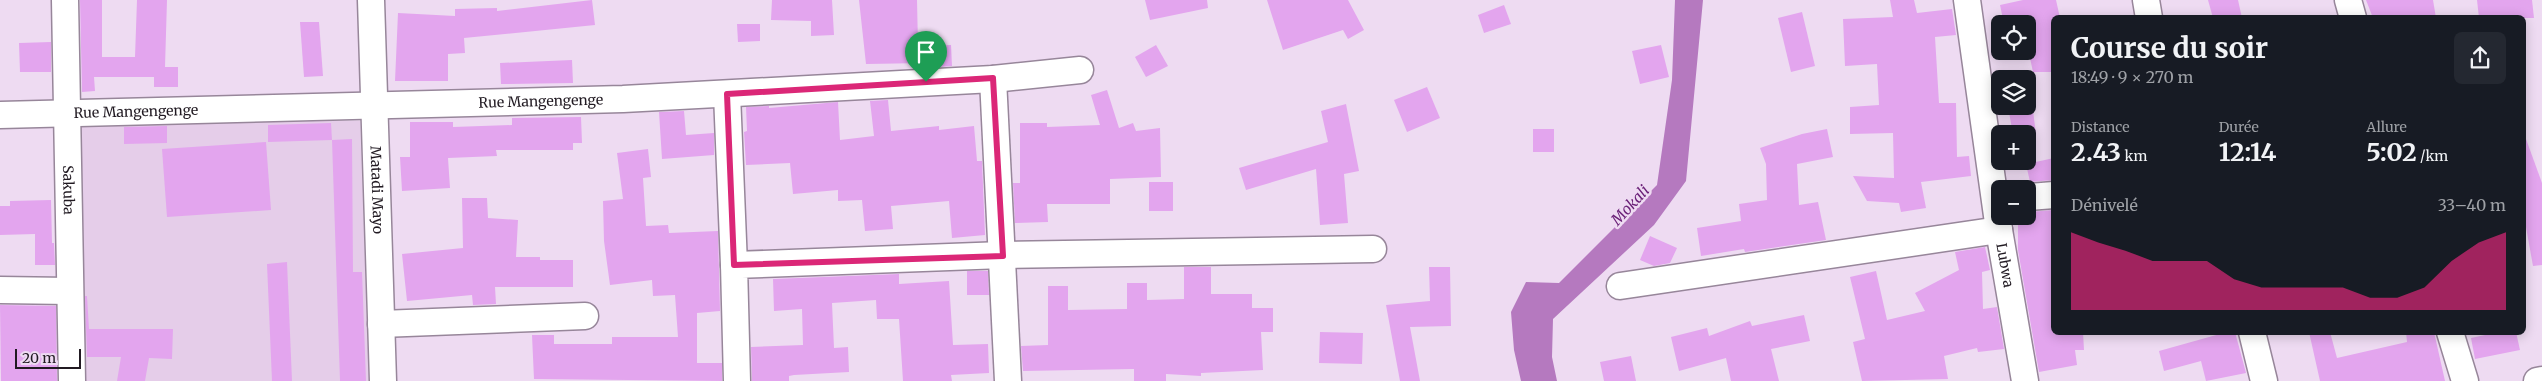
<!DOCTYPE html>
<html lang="fr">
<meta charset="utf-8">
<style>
body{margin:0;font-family:Merriweather,serif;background:#242831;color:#f1f3f6;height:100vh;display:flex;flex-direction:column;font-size:19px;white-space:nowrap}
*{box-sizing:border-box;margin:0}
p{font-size:16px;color:#9ea1a6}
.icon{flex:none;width:28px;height:28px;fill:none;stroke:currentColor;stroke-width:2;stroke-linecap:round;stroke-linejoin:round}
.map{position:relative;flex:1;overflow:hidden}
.drawer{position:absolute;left:2051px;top:15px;width:475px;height:320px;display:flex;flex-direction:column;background:#171b24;border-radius:8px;box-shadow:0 2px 12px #0003}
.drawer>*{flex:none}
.buttons{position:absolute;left:1991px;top:15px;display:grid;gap:10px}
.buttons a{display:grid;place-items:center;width:45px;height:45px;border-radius:8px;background:#171b24;box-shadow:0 2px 12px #0003;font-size:25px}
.scale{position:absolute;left:15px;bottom:12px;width:66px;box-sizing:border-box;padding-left:5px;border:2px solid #211a22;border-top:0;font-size:14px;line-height:18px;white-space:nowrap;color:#211a22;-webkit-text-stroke:4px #eedbf2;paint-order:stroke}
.pin{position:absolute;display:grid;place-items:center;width:42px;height:42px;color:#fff;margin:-51px -21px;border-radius:50% 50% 50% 0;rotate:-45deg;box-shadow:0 0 5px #0007}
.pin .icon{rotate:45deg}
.round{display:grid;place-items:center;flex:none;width:52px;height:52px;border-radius:8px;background:#242831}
.head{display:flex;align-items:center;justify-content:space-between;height:85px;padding:0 20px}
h1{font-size:28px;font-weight:700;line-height:38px}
.metrics{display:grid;grid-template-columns:repeat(3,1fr);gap:8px;height:85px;padding:5px 20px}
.metrics div{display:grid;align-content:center}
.metrics b{font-size:25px;font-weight:700}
.metrics small{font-size:14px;font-weight:400}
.metrics p{font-size:14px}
.chart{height:140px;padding:10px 20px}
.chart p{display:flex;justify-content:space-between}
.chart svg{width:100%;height:90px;margin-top:5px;fill:#db2777;opacity:.7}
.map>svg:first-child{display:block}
.built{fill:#e5cde9}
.water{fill:#b579bf}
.building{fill:#e3a5ee;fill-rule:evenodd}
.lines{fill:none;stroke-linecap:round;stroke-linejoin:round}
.minor-casing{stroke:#97869a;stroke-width:29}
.minor{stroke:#fff;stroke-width:26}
.route-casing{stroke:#fff;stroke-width:10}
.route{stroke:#db2777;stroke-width:6}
.labels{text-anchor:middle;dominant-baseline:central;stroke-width:5;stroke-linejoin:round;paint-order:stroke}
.street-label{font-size:14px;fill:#211a22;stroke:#eedbf2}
.water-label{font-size:15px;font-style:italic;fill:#6b2178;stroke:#eedbf2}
</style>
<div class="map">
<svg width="2542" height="381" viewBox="0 0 2542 381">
<rect width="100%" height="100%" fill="#eedbf2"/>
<path class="built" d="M360 121 369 381H78L75 122Z"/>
<path class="water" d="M1675 0H1703L1686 181 1654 225 1553 319 1552 357 1557 381H1521L1514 350 1511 312 1526 282 1559 283 1657 185 1672 80Z"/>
<g class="building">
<path d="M80 0H102V57H135L137 0H167L165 67H178V87H154V77H94L95 91 82 92Z"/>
<path d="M592 0 595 25 464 38 465 53 448 54V81H395L398 13 455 16V9L497 8V11Z"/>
<path d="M772 0H832L834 35 811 36V21L771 20Z"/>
<path d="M859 0H917L918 46 951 45 952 66 926 68V63L866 64Z"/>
<path d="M1145 0H1207L1208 8 1150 20Z"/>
<path d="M1267 0H1348L1364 30 1348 39 1343 30 1283 50Z"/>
<path d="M1890 0H1914L1917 13 1952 9 1956 35 1935 37 1939 103H1956L1957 157 1969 156 1971 176 1921 182 1926 208 1901 212 1899 203 1867 201 1853 176 1894 178 1893 133 1850 134V107L1879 105 1877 64 1845 66 1843 19 1893 17Z"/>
<path d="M2023 0H2056L2060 18H2054L2052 72H2033L2028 49V24H2004L2000 5Z"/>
<path d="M2208 0H2238L2242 18H2213Z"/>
<path d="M2366 0H2433L2436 18H2373Z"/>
<path d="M2477 0H2532L2534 18H2479Z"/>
<path d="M1504 5 1511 24 1484 33 1478 15Z"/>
<path d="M1802 12 1815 66 1791 72 1778 18Z"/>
<path d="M300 22H319L323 76 304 77Z"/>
<path d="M737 24H760V41L738 42Z"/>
<path d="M51 42V72H20L19 43Z"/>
<path d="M1156 45 1168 66 1146 77 1135 57Z"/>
<path d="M1661 45 1669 77 1640 84 1632 51Z"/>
<path d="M572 60 573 83 501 84 500 63Z"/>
<path d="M2028 72 2036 134H2013L2008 107 2000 108 1994 78ZM2000 79H2028V106H2000Z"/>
<path d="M1427 87 1440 118 1407 132 1394 100Z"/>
<path d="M1107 90 1119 128 1133 123 1136 131 1160 128 1161 177 1110 179V204H1047L1048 222 1015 223 1013 183H1020V123H1047V127L1100 125 1091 95Z"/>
<path d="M888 100 891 131 939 126V130L974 126 977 161H982L985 235 952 238 949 201 891 206 893 229 865 231 862 200 838 201V190L793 194 790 163 746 165 744 132 747 131 746 107 769 106V108L838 102 840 140 874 136 870 101Z"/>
<path d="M1346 104 1359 171 1344 174 1348 223 1320 225 1316 169 1246 190 1239 168 1328 142 1321 111Z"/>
<path d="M684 111 686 135 714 133V155L662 159 659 112Z"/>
<path d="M581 117 582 143H573V150H496L497 156 448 158 450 188 402 191 400 157H410V122H453V127L512 125V118Z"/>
<path d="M331 123 332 140 268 142V125Z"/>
<path d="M167 126V143L124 144V127Z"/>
<rect x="1533" y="129" width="21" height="23"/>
<path d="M1827 129 1833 157 1797 164 1799 205 1818 202 1826 240 1745 252 1744 249 1701 256 1697 228 1741 221 1739 204 1767 200 1766 164 1760 148 1802 134Z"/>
<path d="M352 139 353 272H362L366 381H340L332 140Z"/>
<path d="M2526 139 2542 183V265L2533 266 2524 216V140Z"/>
<path d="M266 142 271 210 167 217 162 149Z"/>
<path d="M648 149 651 177 643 178 646 226 668 225 669 233 718 231 720 311 697 313V363H722V381L534 379 532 335H554V344H612V337H678L675 295 653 296 652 280 610 285 604 241 603 201 623 199 617 153Z"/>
<path d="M2054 158V180L2030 182 2026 164Z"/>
<rect x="1149" y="182" width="24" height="29"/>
<path d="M462 198H487L488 218 518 220 516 257H540V260H573V287H495L496 304 473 305 472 295 407 301 402 254 463 248Z"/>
<path d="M51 200 52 243H54L55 265H35V234L0 235V206H10V201Z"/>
<path d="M2054 210V334L2083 332 2084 350H2075L2077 365 2039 372 2018 250V216H2028V212Z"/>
<path d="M1650 236 1677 248 1670 263 1654 266 1640 260Z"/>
<path d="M1985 247 1990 270 1982 272 1983 309 1997 307 2004 349 1978 352 1977 348 1944 356 1948 379 1862 381 1853 342 1865 339 1850 277 1876 271 1887 320 1925 311 1915 293 1959 270 1955 252Z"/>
<path d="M287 262 292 381H272L267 264Z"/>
<path d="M1184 267H1211V294H1252V308H1273V332H1261L1263 370 1201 373V376L1166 374V381H1134V369L1023 371 1021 346 1048 345V286H1068V310L1127 309V283H1147V300L1184 299Z"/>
<path d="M1429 267H1450L1451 326 1410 327 1420 381H1400L1386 305 1430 301Z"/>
<path d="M967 271H988L989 295H967Z"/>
<path d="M899 274V284L949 281 953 345 988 344 989 373 951 375 952 381H903L899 319H877L876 300 832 303 834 348 848 347 849 372 794 375 789 376V381H752L751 347 803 345 802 309 774 311 773 279Z"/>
<path d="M85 296H87L89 329H173L172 359 149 358 145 381H117L121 357H87Z"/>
<path d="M0 305 56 306 57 381H1Z"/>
<path d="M1804 315 1810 341 1771 349 1779 381H1731L1726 358 1679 371 1671 337 1707 328 1709 336 1750 321 1752 326Z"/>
<path d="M1320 332 1363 333 1362 364 1319 363Z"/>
<path d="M2227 332H2235L2246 373 2206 381 2201 361 2164 371 2159 351Z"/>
<path d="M2309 332H2330L2337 358 2407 342 2406 332H2434L2445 381H2320Z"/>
<path d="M2499 332H2516L2520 350 2475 359 2471 338Z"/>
<path d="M1631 356 1636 381H1604L1600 362Z"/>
</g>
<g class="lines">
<defs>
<g id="minor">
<path id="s1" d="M65 0 72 381"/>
<path id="s2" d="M371 0 383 381"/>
<path id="s3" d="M1967 0 1999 230 2025 381"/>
<path d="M2146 0 2149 18"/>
<path d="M2348 0 2353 18"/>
<path d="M993 79 1008 381"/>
<path d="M727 94 734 265"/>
<path id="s4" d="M0 115 623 99 993 79 1080 70"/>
<path d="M2028 197 2054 195"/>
<path d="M1620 286 1999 230"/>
<path d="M0 290 69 291"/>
<path d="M381 324 585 316"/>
<path d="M2252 332 2264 381"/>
<path d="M2450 332 2465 381"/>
<path d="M737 381 734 265 1003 255 1373 249"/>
<path d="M2537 381 2542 380"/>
</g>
</defs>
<use href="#minor" class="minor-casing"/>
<use href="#minor" class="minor"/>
</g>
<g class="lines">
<defs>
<path id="route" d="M993 78 1003 256 734 265 727 94Z"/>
</defs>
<use href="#route" class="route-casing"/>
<use href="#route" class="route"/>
</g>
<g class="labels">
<g class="street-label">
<text stroke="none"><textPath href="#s4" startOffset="541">Rue Mangengenge</textPath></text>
<text stroke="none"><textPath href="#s4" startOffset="136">Rue Mangengenge</textPath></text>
<text stroke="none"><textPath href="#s1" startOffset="190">Sakuba</textPath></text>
<text stroke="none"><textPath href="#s2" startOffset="190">Matadi Mayo</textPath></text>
<text stroke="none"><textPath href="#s3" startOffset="268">Lubwa</textPath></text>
</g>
<g class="water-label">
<text transform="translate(1630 205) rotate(-47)">Mokali</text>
</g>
</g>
</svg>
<div class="buttons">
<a><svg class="icon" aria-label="locate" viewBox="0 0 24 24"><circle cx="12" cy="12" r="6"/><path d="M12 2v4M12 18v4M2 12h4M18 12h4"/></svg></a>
<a><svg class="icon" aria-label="layers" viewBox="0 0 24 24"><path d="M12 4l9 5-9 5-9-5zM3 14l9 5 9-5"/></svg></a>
<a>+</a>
<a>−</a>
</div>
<div class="scale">20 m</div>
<div class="pin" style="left:926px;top:82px;background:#1e9e55"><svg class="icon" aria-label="arrive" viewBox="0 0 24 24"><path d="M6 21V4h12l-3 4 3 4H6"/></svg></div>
<section class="drawer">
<div class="head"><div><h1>Course du soir</h1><p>18:49 · 9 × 270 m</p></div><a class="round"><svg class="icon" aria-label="share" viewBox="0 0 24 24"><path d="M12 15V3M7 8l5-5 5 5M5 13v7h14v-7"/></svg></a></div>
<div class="metrics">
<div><p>Distance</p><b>2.43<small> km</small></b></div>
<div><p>Durée</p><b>12:14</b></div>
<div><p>Allure</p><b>5:02<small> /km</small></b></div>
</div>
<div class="chart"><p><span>Dénivelé</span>33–40 m</p>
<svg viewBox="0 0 160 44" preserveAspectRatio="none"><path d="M0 44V6L10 11L20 15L30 20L40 20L50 20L60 29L70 33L80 33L90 33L100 33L110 38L120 38L130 33L140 20L150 11L160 6V44z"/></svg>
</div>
</section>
</div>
